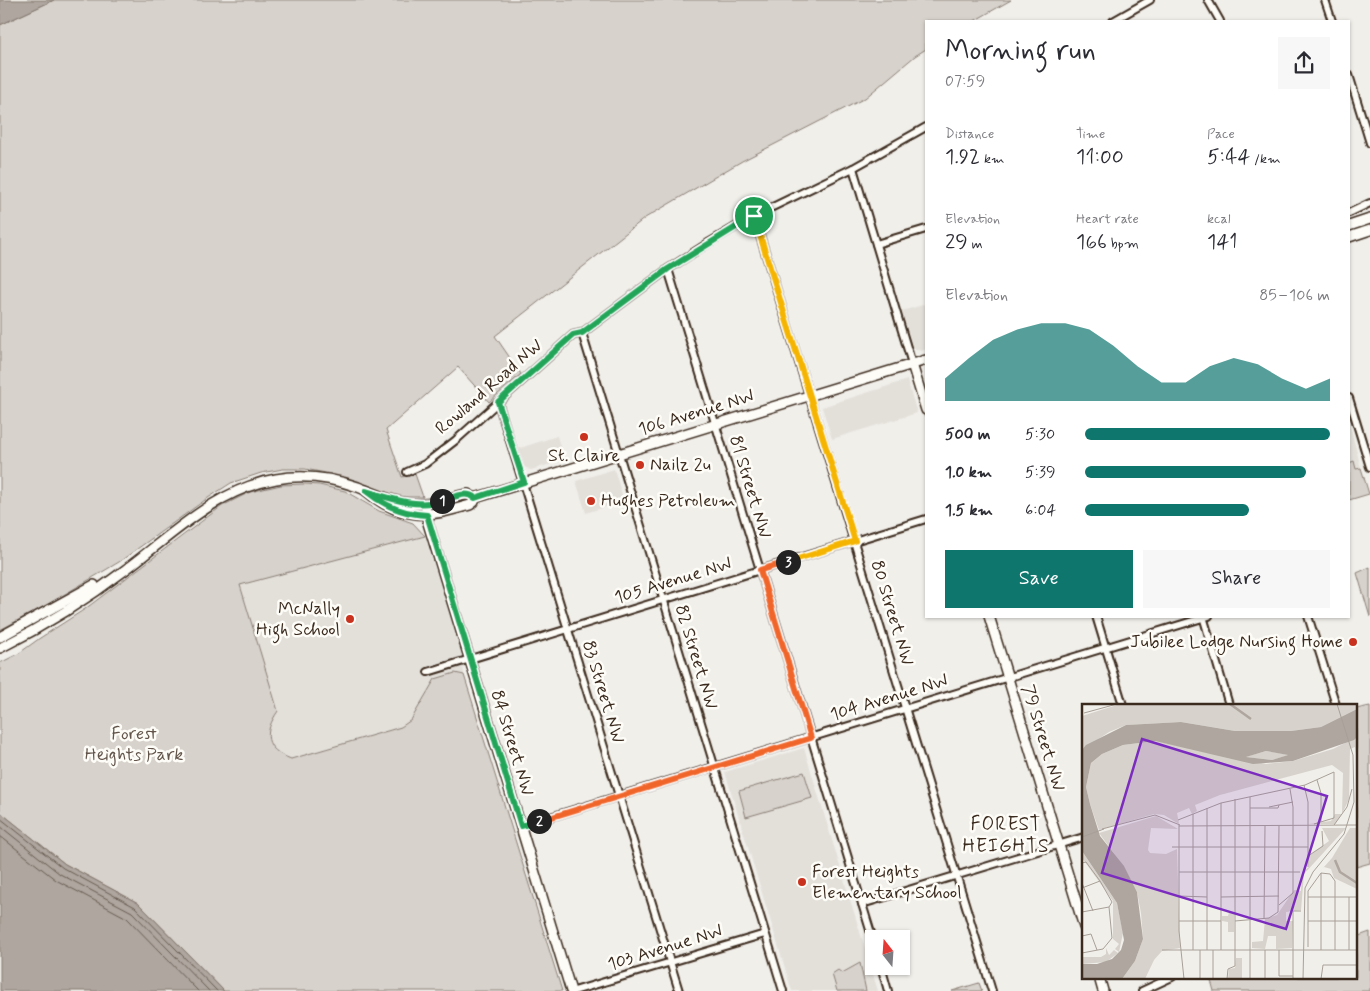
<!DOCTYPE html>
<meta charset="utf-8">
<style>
body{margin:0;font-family:Mynerve,sans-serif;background:#f7f7f7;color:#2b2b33;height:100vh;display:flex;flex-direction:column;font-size:19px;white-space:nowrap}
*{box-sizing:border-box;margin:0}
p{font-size:16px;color:#7c7c81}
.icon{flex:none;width:28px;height:28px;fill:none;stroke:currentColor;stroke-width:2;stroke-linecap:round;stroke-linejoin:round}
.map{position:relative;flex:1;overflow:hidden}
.sheet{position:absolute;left:925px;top:20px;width:425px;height:598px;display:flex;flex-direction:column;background:#fff;border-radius:0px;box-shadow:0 1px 4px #0004}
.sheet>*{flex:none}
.needle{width:32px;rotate:343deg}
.controls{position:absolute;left:865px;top:930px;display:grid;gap:10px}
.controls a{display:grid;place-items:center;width:45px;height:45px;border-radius:0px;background:#fff;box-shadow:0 1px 4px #0004;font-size:25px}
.pin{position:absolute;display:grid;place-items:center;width:42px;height:42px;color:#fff;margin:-21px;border:2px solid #fff;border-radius:50%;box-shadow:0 1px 5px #0007}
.km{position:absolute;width:25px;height:25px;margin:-12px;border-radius:50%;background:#222;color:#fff;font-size:14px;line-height:25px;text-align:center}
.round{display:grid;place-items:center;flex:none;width:52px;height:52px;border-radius:0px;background:#f7f7f7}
.summary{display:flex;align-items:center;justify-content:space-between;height:85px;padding:0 20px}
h1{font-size:28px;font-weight:600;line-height:38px}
.figures{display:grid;grid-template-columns:repeat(3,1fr);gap:8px;height:85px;padding:5px 20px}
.figures div{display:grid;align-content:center}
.figures b{font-size:21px;font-weight:600}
.figures small{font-size:14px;font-weight:400}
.figures p{font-size:14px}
.chart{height:140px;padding:10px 20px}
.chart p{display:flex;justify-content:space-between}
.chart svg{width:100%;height:90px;margin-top:5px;fill:#0f766e;opacity:.7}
.button{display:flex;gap:10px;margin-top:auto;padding:10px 20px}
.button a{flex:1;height:58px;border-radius:0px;background:#0f766e;color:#fff;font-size:20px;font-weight:600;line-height:58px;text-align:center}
.button a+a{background:#f7f7f7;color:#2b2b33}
ul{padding:0 20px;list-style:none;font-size:16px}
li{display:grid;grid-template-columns:80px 60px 1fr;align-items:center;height:38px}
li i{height:12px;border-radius:6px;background:#0f766e}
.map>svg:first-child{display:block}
.built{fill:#e3e0da}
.green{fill:#d7d2cc;stroke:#897e75}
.water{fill:#aea69f;stroke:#80746b}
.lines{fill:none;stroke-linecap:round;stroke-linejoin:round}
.shore{stroke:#695c52;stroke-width:1}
.street-casing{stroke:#3b2a1e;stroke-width:10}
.secondary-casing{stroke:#3b2a1e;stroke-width:12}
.street{stroke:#fdfcf7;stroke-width:6}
.secondary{stroke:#fdfcf7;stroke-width:9}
.split-1-casing{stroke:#fff;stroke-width:10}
.split-2-casing{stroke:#fff;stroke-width:10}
.split-3-casing{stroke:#fff;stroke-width:10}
.split-4-casing{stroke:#fff;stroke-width:10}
.split-1{stroke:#22a559;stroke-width:6}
.split-2{stroke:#22a559;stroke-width:6}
.split-3{stroke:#f0652b;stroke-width:6}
.split-4{stroke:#f5b400;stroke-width:6}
.poi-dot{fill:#c8321e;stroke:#fdfcf7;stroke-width:2}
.labels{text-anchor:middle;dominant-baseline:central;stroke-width:5;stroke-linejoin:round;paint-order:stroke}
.street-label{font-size:18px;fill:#3b2a1e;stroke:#fdfcf7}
.poi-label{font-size:18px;fill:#3b2a1e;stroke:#fdfcf7;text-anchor:start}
.park-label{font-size:18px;fill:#62544a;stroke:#fdfcf7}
.neighbourhood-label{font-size:19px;letter-spacing:1px;fill:#3b2a1e;stroke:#fdfcf7}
.inset-river{fill:none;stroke:#aea69f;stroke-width:2.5}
.inset-road{fill:none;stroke:#a8a098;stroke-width:1}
.view{fill:#7b2cbf;fill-opacity:0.15;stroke:#7b2cbf;stroke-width:2.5}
.inset-edge{fill:none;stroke:#3b2a1e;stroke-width:2.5}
</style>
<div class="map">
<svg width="1370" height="991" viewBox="0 0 1370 991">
<rect width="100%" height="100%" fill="#f1efea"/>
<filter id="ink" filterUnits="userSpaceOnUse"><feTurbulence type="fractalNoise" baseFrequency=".02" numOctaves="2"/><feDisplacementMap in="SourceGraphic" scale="10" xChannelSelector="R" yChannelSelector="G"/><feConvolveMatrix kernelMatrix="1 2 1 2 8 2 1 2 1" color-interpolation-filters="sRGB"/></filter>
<g filter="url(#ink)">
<g class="built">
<path d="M926 304V349L921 351 913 348 902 311Z"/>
<path d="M907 380 917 413 832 439 822 407Z"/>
<path d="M1349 422 1361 468 1349 471Z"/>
<path d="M557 436 564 460 531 470 522 466 517 449Z"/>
<path d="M614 469 624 501 586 513 576 481Z"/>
<path d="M425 536 462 652 464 675 455 673 411 720 401 727 291 759 281 755 271 747 268 735 269 726 278 711 239 585Z"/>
<path d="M804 748 878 991H792L725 772Z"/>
</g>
<g class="green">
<path d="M54 0H1011L974 21H926V49L915 56 865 98 742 161 645 218 495 336 521 374 489 402 458 367 386 430 402 477 415 474 423 497H402L391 495 331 474 305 469H283L261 473 231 483 205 500 119 562 50 603 0 630V25Z"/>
<path d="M1354 461 1356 469 1361 468 1369 494 1349 500V463Z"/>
<path d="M305 484 319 485 345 491 379 511 413 523 425 536 240 585 278 711C263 733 264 749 291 759L401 727 411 720 435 679 455 673 464 675 562 991H224L138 903 65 864 0 812V663L18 654 40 638 85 609 222 506 250 492 281 485Z"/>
<path d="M1370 567V617L1357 573Z"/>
<path d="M1370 706V863L1356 867V709Z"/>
<path d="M804 772 812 798 746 817 739 791Z"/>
<path d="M1370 932V991H1214L1210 977H1356V937Z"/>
<path d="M860 963 866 991H837L832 974 838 970 842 973Z"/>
<path d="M979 983 982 991H952Z"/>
</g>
<g class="water">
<path d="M0 0H54L0 25Z"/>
<path d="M0 812 65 864 138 903 224 991H0Z"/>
</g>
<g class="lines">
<g class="shore">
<path d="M0 818 63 868 135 907 217 991"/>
<path d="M0 826 60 874 132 912 209 991"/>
<path d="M0 836 56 880 127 918 198 991"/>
</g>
<defs>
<g id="street">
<path d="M1208 0 1220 21"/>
<path d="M1325 0 1332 21"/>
<path d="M1113 21 1150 0"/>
<path d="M1349 75 1370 143"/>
<path d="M853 168 912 364"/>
<path d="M1349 213 1370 203"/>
<path d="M754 216 992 991"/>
<path d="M876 244 926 229"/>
<path d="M668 269 874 943"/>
<path d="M582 333 783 991"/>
<path d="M1349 398 1370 467"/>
<path d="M498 402 679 991"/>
<path d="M407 472 425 464 456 440 573 335 582 333 668 269 710 242 754 216 853 168 926 127"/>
<path d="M1096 616 1123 705"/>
<path d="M1203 616 1229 705"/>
<path d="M1308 616 1336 705"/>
<path d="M428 672 926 519"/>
<path d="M521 826 1209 616"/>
<path d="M862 904 1084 837"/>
<path d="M881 966 888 991"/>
<path d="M574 991 765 934"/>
<path d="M1142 991 1172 977"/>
</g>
<g id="secondary">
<path d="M1349 226 1370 219"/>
<path d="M1349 237 1370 230"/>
<path d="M912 364 926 410"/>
<path d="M366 491C403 522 428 517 470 505L474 502 475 498 926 360"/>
<path d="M426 510 428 523 571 991"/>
<path d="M989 616 1084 927"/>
<path d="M0 637 94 585"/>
<path d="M0 648C44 626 86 600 125 570 172 535 217 489 276 479 304 474 332 478 358 487 376 494 394 502 413 504 433 506 449 497 468 494L475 498"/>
<path d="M1099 977 1103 991"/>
</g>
</defs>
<use href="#street" class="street-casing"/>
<use href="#secondary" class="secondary-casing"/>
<use href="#street" class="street"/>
<use href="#secondary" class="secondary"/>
</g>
</g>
<g class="lines" filter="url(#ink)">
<defs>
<path id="split-1" d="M442 501C452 498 466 490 475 498L524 482 498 402 573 335 582 333 668 269 754 216"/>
<path id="split-2" d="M442 501C415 508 392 499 366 491 384 506 403 514 427 515L521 826 539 821"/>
<path id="split-3" d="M539 821 811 738 760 570 788 562"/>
<path id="split-4" d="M754 216 855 541 788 562"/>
</defs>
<use href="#split-1" class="split-1-casing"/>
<use href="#split-2" class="split-2-casing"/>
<use href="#split-3" class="split-3-casing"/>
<use href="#split-4" class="split-4-casing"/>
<use href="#split-1" class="split-1"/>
<use href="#split-2" class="split-2"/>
<use href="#split-3" class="split-3"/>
<use href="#split-4" class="split-4"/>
</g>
<g class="poi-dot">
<circle cx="584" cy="437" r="5"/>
<circle cx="640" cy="465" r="5"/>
<circle cx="591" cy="501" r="5"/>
<circle cx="350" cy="619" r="5"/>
<circle cx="1353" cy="642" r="5"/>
<circle cx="802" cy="882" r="5"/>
</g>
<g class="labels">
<g class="street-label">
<text transform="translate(489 387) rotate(-41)">Rowland Road NW</text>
<text transform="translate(696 413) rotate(-17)">106 Avenue NW</text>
<text transform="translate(750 487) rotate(73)">81 Street NW</text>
<text transform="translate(673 581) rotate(-17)">105 Avenue NW</text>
<text transform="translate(892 613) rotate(73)">80 Street NW</text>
<text transform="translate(696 657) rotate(73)">82 Street NW</text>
<text transform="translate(603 692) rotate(73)">83 Street NW</text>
<text transform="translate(889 698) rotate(-17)">104 Avenue NW</text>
<text transform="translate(1043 738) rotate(73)">79 Street NW</text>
<text transform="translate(512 743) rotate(73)">84 Street NW</text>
<text transform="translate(665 948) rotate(-17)">103 Avenue NW</text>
</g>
<g class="poi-label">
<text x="584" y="456" text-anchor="middle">St. Claire</text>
<text x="650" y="465">Nailz 2u</text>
<text x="601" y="501">Hughes Petroleum</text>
<text x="340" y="609" text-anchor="end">McNally<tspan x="340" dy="21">High School</tspan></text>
<text x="1343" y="642" text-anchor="end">Jubilee Lodge Nursing Home</text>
<text x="812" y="872">Forest Heights<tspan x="812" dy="21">Elementary School</tspan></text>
</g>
<g class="park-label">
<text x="134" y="734">Forest<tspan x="134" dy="21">Heights Park</tspan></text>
</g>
<g class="neighbourhood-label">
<text x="1006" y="824">FOREST<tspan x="1006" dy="22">HEIGHTS</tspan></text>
</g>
</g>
<g transform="translate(1082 704)">
<rect width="275" height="275" fill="#f1efea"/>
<path d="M38 0H275V5L239 23 209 27H153L99 18 44 21 27 28 0 46V12ZM275 33V57L273 43 268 45 267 95 260 110 253 120H227L249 117 253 110H260L261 69 250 61 138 91 113 101 115 107 110 110 107 104 95 109 97 120 82 111 72 110 17 126 8 100 4 83 9 59 20 50 41 41 73 37 184 60 211 57 251 45ZM184 47 191 48 207 51 190 56 163 53ZM74 112 96 125 69 124 66 146 68 149 84 150 95 145 98 244 80 247 72 256 63 275H40L53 257 61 235 59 209 55 188 42 163 17 129ZM240 124H264L222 170 219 206 204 208V217H211L210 244 194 245V232H186L183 245 170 244V238L181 237 183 215 195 211 212 186 219 187 220 168 227 163 226 152 247 137ZM268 124H275V185L252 174 249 165 242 163 233 173 250 154ZM0 147 35 199 41 229 37 248 33 245 37 240 31 235V197L0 154ZM147 208H152V228H146V218L140 217V212H146ZM24 244 27 251 32 246 36 249 24 258 0 260V253H19L24 250ZM154 254H160V275H146L147 265 153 264Z" fill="#d7d2cc"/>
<path d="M275 5V33L272 36 211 57 171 60 73 37 41 41 20 50 9 59 4 83 8 100 18 132 42 162 55 188 61 235 53 257 40 275H0V260H15L30 255 39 246 42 236 35 199 0 147V46L4 41 44 21 99 18 153 27H209L239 23ZM184 47 206 51 190 56 164 53Z" fill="#aea69f" fill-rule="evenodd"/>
<path class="inset-river" d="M148 0 169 15M253 156 258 168 275 179"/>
<path class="inset-road" d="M2 9 35 0M235 76 239 89V118M222 81 226 98V163M187 103 211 98M168 104H196L197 101M111 110V246M96 116 139 99 223 81 252 68V114L232 120M97 121V227L102 275M252 121 265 103 270 85M97 122 275 121M20 125 73 111 98 121M0 133 22 125M90 143H226M226 152 241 142 240 127M0 159 4 158 18 177 30 198 27 203M97 168H218M239 169 248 170 253 177V246M0 179 11 207M0 184 18 177M97 192 125 193M139 193 197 192M226 193H275M197 201 211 189V103L208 85M0 208 27 203M182 215 183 122M97 217H139M153 217 187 214 196 208 197 122M226 217H275M0 232 9 230 15 246M226 243V187L239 169M80 246H220M125 246V104M139 246V99M183 246V275M197 246V272H211M220 246H275M239 246V169M267 246V193M0 249 21 245 30 234 27 203M118 275V246M131 275V246M145 275 146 265 153 262V95M168 275V93M211 275V207H219M221 275 223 184 231 168 262 130 272 98 271 51 255 0M239 275 241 261H275"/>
<path class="view" d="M60 35 245 92 204 225 20 169Z"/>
<rect width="275" height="275" class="inset-edge"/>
</g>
</svg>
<div class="controls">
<a><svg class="needle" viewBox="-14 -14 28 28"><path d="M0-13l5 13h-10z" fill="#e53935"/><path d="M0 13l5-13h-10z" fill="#7c7c81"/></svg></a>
</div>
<div class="pin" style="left:754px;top:216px;background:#1e9e55"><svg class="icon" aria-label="arrive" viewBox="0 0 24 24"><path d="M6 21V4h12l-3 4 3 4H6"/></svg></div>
<b class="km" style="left:442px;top:501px">1</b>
<b class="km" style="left:539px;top:821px">2</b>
<b class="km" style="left:788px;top:562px">3</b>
<section class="sheet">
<div class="summary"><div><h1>Morning run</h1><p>07:59</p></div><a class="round"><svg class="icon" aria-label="share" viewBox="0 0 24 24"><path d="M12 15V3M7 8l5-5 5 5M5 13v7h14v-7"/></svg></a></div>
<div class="figures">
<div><p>Distance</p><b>1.92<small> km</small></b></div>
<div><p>Time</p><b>11:00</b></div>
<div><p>Pace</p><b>5:44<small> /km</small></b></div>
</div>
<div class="figures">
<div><p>Elevation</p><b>29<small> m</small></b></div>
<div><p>Heart rate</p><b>166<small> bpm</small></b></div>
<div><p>kcal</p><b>141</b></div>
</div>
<div class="chart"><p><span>Elevation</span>85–106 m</p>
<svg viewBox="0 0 160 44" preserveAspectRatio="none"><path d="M0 44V33L10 23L20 14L30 9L40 6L50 6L60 9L70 17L80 27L90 35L100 35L110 27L120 23L130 26L140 33L150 38L160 33V44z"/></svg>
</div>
<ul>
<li><b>500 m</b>5:30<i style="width:100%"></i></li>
<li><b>1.0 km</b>5:39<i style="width:90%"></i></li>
<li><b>1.5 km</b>6:04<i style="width:67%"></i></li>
</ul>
<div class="button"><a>Save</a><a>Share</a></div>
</section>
</div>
